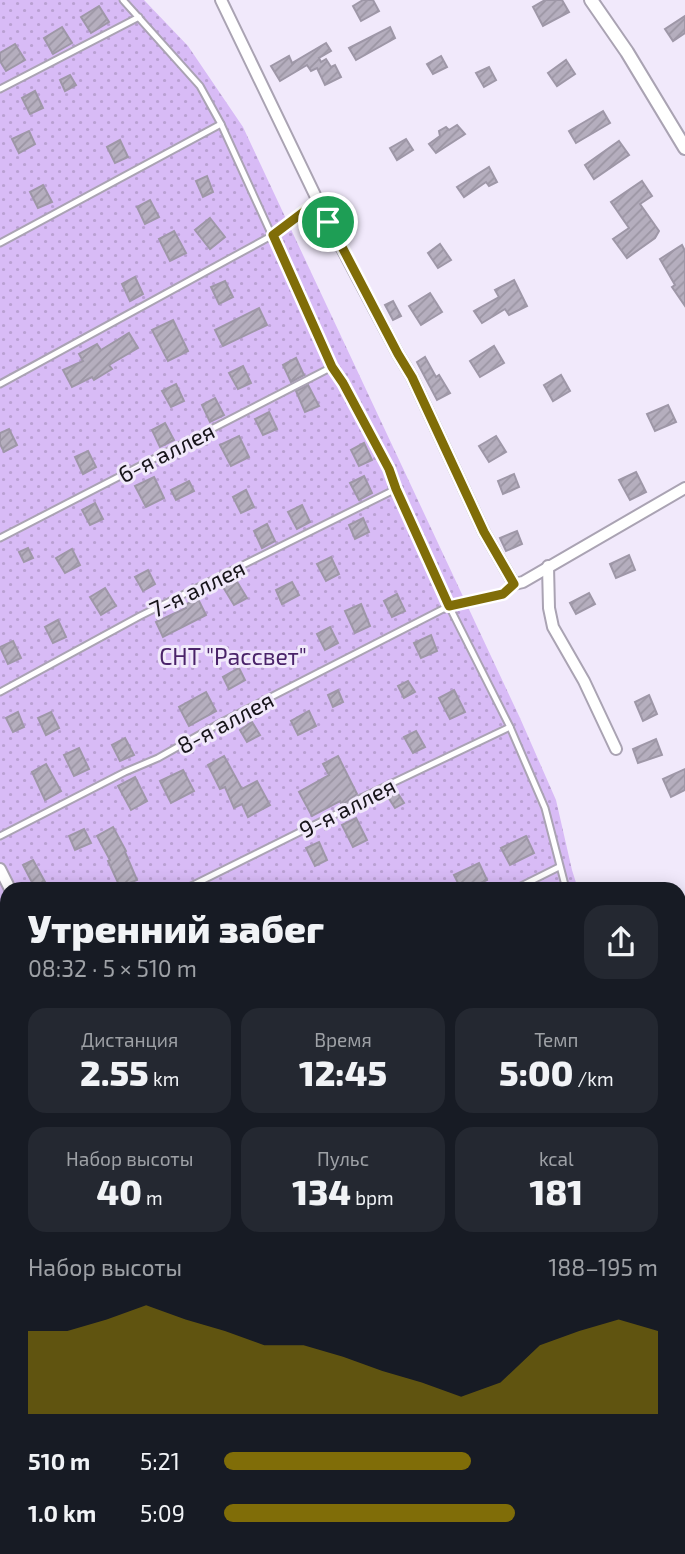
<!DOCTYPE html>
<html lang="ru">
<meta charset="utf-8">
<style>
body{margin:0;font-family:"Exo 2",sans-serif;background:#242831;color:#f1f3f6;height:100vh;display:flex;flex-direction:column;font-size:26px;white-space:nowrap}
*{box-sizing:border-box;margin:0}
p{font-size:23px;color:#9ea1a6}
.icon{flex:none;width:38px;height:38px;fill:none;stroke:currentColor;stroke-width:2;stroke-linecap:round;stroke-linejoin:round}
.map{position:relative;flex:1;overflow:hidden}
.drawer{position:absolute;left:0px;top:882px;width:686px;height:672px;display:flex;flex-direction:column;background:#171b24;border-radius:21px 21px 0 0;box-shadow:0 4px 18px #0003}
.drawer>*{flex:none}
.pin{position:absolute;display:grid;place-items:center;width:60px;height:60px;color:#fff;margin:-30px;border:4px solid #fff;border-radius:50%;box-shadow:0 2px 7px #0007}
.round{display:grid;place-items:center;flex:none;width:74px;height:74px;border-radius:21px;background:#242831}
.summary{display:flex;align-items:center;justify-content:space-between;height:119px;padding:0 28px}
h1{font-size:38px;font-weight:800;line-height:52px}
.figures{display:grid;grid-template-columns:repeat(3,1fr);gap:10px;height:119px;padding:7px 28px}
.figures div{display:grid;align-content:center;border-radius:18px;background:#242831;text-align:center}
.figures b{font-size:35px;font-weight:800}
.figures small{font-size:19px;font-weight:400}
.figures p{font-size:19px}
.chart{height:196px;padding:14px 28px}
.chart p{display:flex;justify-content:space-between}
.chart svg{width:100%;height:126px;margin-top:7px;fill:#806d08;opacity:.7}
ul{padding:0 28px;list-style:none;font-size:23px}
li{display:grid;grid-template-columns:112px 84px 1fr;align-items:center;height:52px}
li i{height:18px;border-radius:9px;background:#806d08}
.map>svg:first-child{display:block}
.industrial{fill:url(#industrial-furrows)}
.grass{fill:#d8bbf6}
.garden{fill:url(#garden-dots)}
.building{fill:url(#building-hatch);stroke:#9e97a7;stroke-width:2}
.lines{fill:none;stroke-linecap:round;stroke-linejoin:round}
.service-casing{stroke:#aaa3b3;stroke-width:9}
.minor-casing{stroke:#aaa3b3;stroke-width:14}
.tertiary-casing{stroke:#aaa3b3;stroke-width:16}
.path{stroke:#9d97a4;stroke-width:2.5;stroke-dasharray:2 5;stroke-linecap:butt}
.service{stroke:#fff;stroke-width:5}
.minor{stroke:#fff;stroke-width:10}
.tertiary{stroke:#fff;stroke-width:12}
.rail-casing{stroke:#69646e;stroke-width:6}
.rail{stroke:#f1e9fb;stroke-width:3.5;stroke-dasharray:10;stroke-linecap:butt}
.route-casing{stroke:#fff;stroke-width:14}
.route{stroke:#806d08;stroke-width:9}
.labels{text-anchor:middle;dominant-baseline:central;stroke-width:6;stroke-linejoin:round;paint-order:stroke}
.street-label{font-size:23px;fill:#18151b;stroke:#f1e9fb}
.park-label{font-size:23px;fill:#4a2369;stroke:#f1e9fb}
</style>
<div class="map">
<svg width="685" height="1554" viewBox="0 0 685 1554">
<defs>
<pattern id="industrial-furrows" width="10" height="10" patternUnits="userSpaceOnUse" patternTransform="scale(1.75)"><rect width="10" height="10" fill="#e6dbf3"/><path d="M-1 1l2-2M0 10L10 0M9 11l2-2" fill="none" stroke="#c5bbd0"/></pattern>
<pattern id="garden-dots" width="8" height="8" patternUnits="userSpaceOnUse" patternTransform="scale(1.75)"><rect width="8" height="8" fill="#d8bbf6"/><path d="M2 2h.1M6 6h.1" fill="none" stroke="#b9a0d2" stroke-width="1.8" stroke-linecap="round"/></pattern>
<pattern id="building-hatch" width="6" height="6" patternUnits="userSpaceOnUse" patternTransform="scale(1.75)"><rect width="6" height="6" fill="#b5aebe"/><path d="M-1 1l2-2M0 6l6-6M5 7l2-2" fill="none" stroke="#9b95a3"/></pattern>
</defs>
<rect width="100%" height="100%" fill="#f1e9fb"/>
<path class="industrial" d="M7 1203V1354L0 1347V1209Z"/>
<g class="grass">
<path d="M0 1347 7 1354V1423L0 1415Z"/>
<path d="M115 1547H215L219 1554H121Z"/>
</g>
<g class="garden">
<path d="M0 0H144L188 46 243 127 520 718 556 800 572 870 578 889H7V931L0 918Z"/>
<path d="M679 1221 685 1242V1554H372L358 1547H679Z"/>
</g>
<g class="building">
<path d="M363 0H373L379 11 361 21 353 6Z"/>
<path d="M545 0H562L569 12 543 26 533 7Z"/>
<path d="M99 6 109 22 91 33 81 17Z"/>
<path d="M685 16V33L673 41 665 29Z"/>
<path d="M62 27 72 43 53 54 44 38Z"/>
<path d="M390 27 395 38 356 60 349 48Z"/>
<path d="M326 43 331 51 319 58 321 62 326 59 331 67 335 65 341 77 325 85 317 68 311 71 307 65 280 81 271 66 289 56 292 63Z"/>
<path d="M15 44 25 60 6 71 0 61V53Z"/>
<path d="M441 56 447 67 433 74 427 64Z"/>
<path d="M566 60 575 74 557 86 548 73Z"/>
<path d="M489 67 496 80 484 87 476 73Z"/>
<path d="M70 75 76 85 65 91 60 80Z"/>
<path d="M35 91 43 108 30 114 22 98Z"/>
<path d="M603 111 610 123 576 143 569 131Z"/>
<path d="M457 125 465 134 436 153 429 144 440 136 439 131 446 127 449 130Z"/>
<path d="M29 131 35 144 19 153 12 139Z"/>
<path d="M406 139 413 150 397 160 390 148Z"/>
<path d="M120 140 128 157 115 163 107 147Z"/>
<path d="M619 141 629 155 594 179 585 165Z"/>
<path d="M489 167 497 182 489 186 486 182 464 197 457 187Z"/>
<path d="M207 176 213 192 203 197 196 181Z"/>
<path d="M642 181 652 196 640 204 659 231 655 238 627 258 613 239 629 228 611 202Z"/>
<path d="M43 185 52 202 38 208 30 192Z"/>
<path d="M150 200 159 217 145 224 137 207Z"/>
<path d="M210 218 225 237 210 249 195 230Z"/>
<path d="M174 231 186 253 170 261 159 239Z"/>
<path d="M440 244 451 260 438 268 428 253Z"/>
<path d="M682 245 685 251V306L672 287 675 285 660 259Z"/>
<path d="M135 277 143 294 130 301 122 284Z"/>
<path d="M514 280 527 306 509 315 505 309 482 323 474 311 499 297 495 290Z"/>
<path d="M225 281 233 297 219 304 211 287Z"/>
<path d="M430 293 442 312 421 325 409 306Z"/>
<path d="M393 301 401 316 393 320 385 305Z"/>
<path d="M259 308 267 325 223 346 215 330Z"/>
<path d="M173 320 188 351 168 361 152 330Z"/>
<path d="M129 333 138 348 109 365 112 369 94 380 92 377 72 387 63 370 83 361 79 354 97 344 101 350Z"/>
<path d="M494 346 504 363 480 377 470 361Z"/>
<path d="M425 357 436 377 439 375 450 393 437 400 417 362Z"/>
<path d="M296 358 304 375 291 382 283 365Z"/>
<path d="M243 366 251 383 238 389 229 373Z"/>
<path d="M561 375 570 391 553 401 544 385Z"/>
<path d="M176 384 184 401 171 407 162 391Z"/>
<path d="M308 385 319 406 305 412 296 391Z"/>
<path d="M215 398 224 415 210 422 202 405Z"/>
<path d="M668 405 676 422 655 431 647 414Z"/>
<path d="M269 412 277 429 263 435 255 419Z"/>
<path d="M165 423 174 440 160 447 152 430Z"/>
<path d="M9 429 17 445 4 452 0 444V433Z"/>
<path d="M239 436 249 457 231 466 220 445Z"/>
<path d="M496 436 506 452 489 462 479 446Z"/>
<path d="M364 443 372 460 359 466 351 450Z"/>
<path d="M88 451 96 467 83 474 75 457Z"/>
<path d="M636 472 646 492 630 500 619 480Z"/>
<path d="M514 474 519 487 503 494 498 481Z"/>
<path d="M364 476 372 493 359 500 350 483Z"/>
<path d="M154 477 164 498 146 507 135 486Z"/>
<path d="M189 481 194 491 176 500 171 490Z"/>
<path d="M246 490 254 507 241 513 233 497Z"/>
<path d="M95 503 103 519 90 525 82 510Z"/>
<path d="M302 505 310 522 297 529 288 512Z"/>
<path d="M363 518 369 532 355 539 349 525Z"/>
<path d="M267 524 275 541 262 548 254 531Z"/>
<path d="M517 531 522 544 506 551 500 538Z"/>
<path d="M28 548 33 558 24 562 19 552Z"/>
<path d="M72 549 80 565 65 573 56 558Z"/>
<path d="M629 555 635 570 616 578 610 564Z"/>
<path d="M331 557 339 574 326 581 317 564Z"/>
<path d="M148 570 155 584 143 591 135 577Z"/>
<path d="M236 580 247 598 234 605 223 587Z"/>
<path d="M292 582 299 595 282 604 276 590Z"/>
<path d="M105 588 116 606 101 615 90 597Z"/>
<path d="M589 593 595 604 576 614 570 603Z"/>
<path d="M397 594 405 611 392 617 384 601Z"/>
<path d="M198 599 206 615 163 637 156 622 186 608 184 605Z"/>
<path d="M361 604 370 626 355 633 345 611Z"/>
<path d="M58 620 66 637 53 643 45 627Z"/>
<path d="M330 627 338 643 325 650 317 634Z"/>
<path d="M431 635 437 651 421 658 414 643Z"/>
<path d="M13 641 21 658 8 664 0 647Z"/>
<path d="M239 668 245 680 229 689 223 677Z"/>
<path d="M408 681 415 692 404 698 398 686Z"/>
<path d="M338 690 343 702 333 707 328 695Z"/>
<path d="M454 690 465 712 450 719 439 698Z"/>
<path d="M206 692 216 711 189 726 179 707Z"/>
<path d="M649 695 657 714 643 721 635 702Z"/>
<path d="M309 711 316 726 298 735 291 721Z"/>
<path d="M18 712 24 727 13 732 6 718Z"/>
<path d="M51 712 59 728 46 735 38 718Z"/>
<path d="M252 722 260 735 247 742 240 730Z"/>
<path d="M416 731 425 747 413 753 404 737Z"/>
<path d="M125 738 134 755 120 761 112 745Z"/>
<path d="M656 739 662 755 638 763 633 749Z"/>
<path d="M79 748 89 769 74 776 64 755Z"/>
<path d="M224 756 242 789 257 781 270 805 248 817 242 804 234 808 225 787 220 789 208 765Z"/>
<path d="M338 756 357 794 342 805 340 801 312 816 299 792 329 775 323 764Z"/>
<path d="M46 764 61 791 45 800 32 772Z"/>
<path d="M685 769V790L671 797 663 779Z"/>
<path d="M183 770 194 791 171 803 160 781Z"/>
<path d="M135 777 147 801 131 810 118 786Z"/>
<path d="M397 792 404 803 395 808 388 797Z"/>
<path d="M356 818 367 840 353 847 342 825Z"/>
<path d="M113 827 126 851 125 852 137 880 120 887 108 861 110 860 97 836Z"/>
<path d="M84 829 91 843 75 850 69 836Z"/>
<path d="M526 836 534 853 510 865 501 848Z"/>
<path d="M319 842 327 860 315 866 306 848Z"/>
<path d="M33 860 45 882 35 888 23 865Z"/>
<path d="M479 863 487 880 468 889H461L454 875Z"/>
</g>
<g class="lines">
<defs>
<g id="service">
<path d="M123 0 200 86 221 124 332 367 343 383 389 469 396 489 449 606 510 727 545 808 566 889"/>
<path d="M0 89 139 17"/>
<path d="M0 243 221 124"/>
<path d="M0 384 273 235"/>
<path d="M0 538 332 367"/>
<path d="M0 692 140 616 396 489"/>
<path d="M0 836 125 772 158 758 222 722 449 606"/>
<path d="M185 889 342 811 361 798 510 727"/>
<path d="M515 889 559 867"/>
<path d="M0 1180 7 1177"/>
<path d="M0 1241 7 1237"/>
<path d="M679 1252 685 1271"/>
<path d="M0 1284 7 1280"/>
<path d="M679 1358 685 1356"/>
</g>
<g id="minor">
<path d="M221 0 328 222 398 354 412 377 484 532 514 584 523 582 685 488"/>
<path d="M548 566 549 608 553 627 584 681 616 749"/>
<path d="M0 869 10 889"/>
<path d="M359 1554 365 1547"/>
</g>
<g id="tertiary">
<path d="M591 0 627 52 685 148"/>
<path d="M0 1099 7 1112"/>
<path d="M239 1547 244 1554"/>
</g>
</defs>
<use href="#service" class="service-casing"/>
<use href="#minor" class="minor-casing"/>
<use href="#tertiary" class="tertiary-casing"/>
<g class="path">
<path d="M279 231 309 207"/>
<path d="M456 604 503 594 506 591"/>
</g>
<use href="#service" class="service"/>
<use href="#minor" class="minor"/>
<use href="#tertiary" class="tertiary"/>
<defs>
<g id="rail">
<path d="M0 1436 7 1444"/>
<path d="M89 1547 95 1554"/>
</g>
</defs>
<use href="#rail" class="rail-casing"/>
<use href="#rail" class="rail"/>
</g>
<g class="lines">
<defs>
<path id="route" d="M318 201 398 354 412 377 484 532 514 584 503 594 449 606 396 489 389 469 343 383 332 367 273 235Z"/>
</defs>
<use href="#route" class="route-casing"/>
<use href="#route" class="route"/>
</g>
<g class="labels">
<g class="street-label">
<text transform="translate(166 452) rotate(-27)">6-я аллея</text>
<text transform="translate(197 588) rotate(-26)">7-я аллея</text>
<text transform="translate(225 722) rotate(-28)">8-я аллея</text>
<text transform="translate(347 807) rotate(-27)">9-я аллея</text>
</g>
<g class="park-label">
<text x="233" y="656">СНТ "Рассвет"</text>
</g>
</g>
</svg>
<div class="pin" style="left:328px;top:222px;background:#1e9e55"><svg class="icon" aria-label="arrive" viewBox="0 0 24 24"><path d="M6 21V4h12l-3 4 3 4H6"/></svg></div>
<section class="drawer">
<div class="summary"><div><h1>Утренний забег</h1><p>08:32 · 5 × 510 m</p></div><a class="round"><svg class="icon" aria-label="share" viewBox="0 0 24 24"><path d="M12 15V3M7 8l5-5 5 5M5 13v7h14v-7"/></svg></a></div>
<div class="figures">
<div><p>Дистанция</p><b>2.55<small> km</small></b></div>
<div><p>Время</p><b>12:45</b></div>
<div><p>Темп</p><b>5:00<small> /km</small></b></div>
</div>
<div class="figures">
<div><p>Набор высоты</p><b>40<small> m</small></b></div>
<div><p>Пульс</p><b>134<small> bpm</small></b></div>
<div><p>kcal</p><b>181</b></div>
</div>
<div class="chart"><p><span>Набор высоты</span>188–195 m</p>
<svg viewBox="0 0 160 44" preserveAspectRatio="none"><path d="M0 44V15L10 15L20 11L30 6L40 11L50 15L60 20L70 20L80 24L90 29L100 33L110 38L120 33L130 20L140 15L150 11L160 15V44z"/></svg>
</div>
<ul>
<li><b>510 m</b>5:21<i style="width:57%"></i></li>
<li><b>1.0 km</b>5:09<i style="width:67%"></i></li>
</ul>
</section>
</div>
